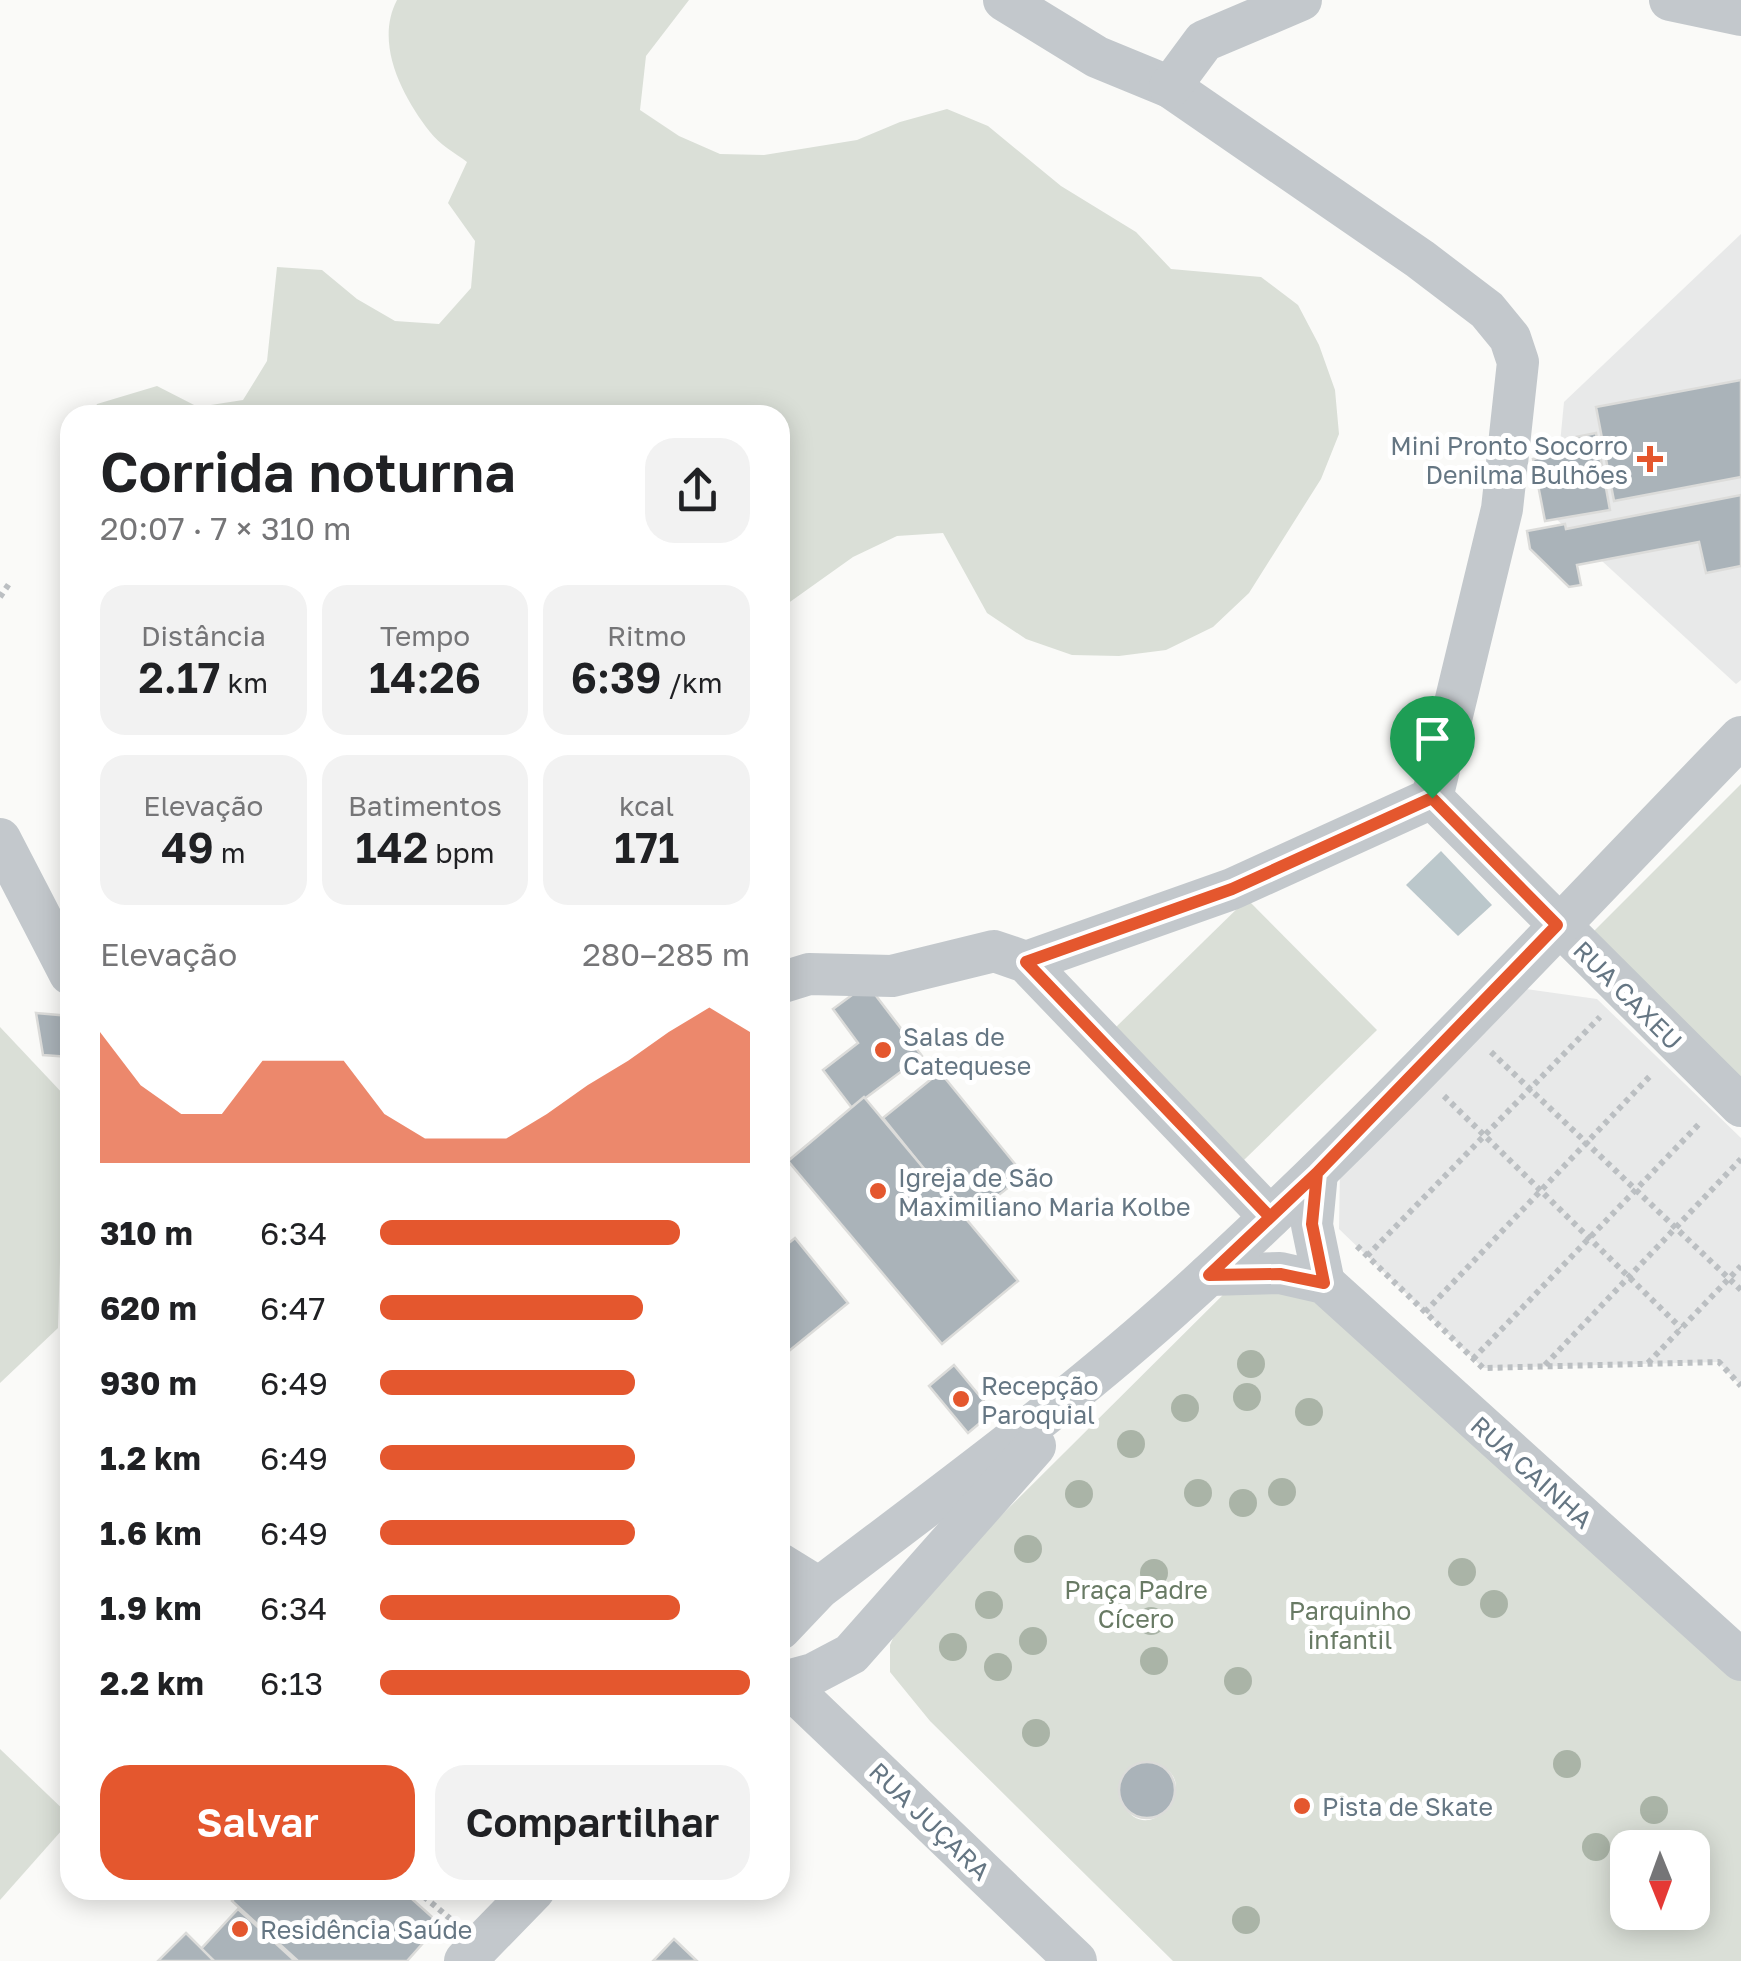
<!DOCTYPE html>
<html lang="pt">
<meta charset="utf-8">
<style>
body{margin:0;font-family:"Golos Text",sans-serif;background:#f2f2f2;color:#202124;height:100vh;display:flex;flex-direction:column;font-size:38px;white-space:nowrap}
*{box-sizing:border-box;margin:0}
p{font-size:32px;color:#757577}
.icon{flex:none;width:55px;height:55px;fill:none;stroke:currentColor;stroke-width:2;stroke-linecap:round;stroke-linejoin:round}
.map{position:relative;flex:1;overflow:hidden}
.drawer{position:absolute;left:60px;top:405px;width:730px;height:1495px;display:flex;flex-direction:column;background:#fff;border-radius:30px;box-shadow:0 5px 25px #0003}
.drawer>*{flex:none}
.needle{width:65px;rotate:179deg}
.tools{position:absolute;left:1610px;top:1830px;display:grid;gap:20px}
.tools a{display:grid;place-items:center;width:100px;height:100px;border-radius:20px;background:#fff;box-shadow:0 5px 25px #0003;font-size:50px}
.pin{position:absolute;display:grid;place-items:center;width:85px;height:85px;color:#fff;margin:-102px -42px;border-radius:50% 50% 50% 0;rotate:-45deg;box-shadow:0 0 10px #0007}
.pin .icon{rotate:45deg}
.round{display:grid;place-items:center;flex:none;width:105px;height:105px;border-radius:30px;background:#f2f2f2}
.headline{display:flex;align-items:center;justify-content:space-between;height:170px;padding:0 40px}
h1{font-size:55px;font-weight:600;line-height:75px}
.stats{display:grid;grid-template-columns:repeat(3,1fr);gap:15px;height:170px;padding:10px 40px}
.stats div{display:grid;align-content:center;border-radius:25px;background:#f2f2f2;text-align:center}
.stats b{font-size:42px;font-weight:600}
.stats small{font-size:28px;font-weight:400}
.stats p{font-size:28px}
.chart{height:280px;padding:20px 40px}
.chart p{display:flex;justify-content:space-between}
.chart svg{width:100%;height:180px;margin-top:10px;fill:#e4572e;opacity:.7}
.cta{display:flex;gap:20px;margin-top:auto;padding:20px 40px}
.cta a{flex:1;height:115px;border-radius:30px;background:#e4572e;color:#fff;font-size:40px;font-weight:600;line-height:115px;text-align:center}
.cta a+a{background:#f2f2f2;color:#202124}
ul{padding:0 40px;list-style:none;font-size:32px}
li{display:grid;grid-template-columns:160px 120px 1fr;align-items:center;height:75px}
li i{height:25px;border-radius:12px;background:#e4572e}
.map>svg:first-child{display:block}
.built{fill:#e8e9e9}
.green{fill:#dadfd7;fill-rule:evenodd}
.water{fill:#bbc7cb}
.building{fill:#aab3b9;stroke:#dcdcda;stroke-width:2.5}
.lines{fill:none;stroke-linecap:round;stroke-linejoin:round}
.path{stroke:#bbbfc2;stroke-width:6;stroke-dasharray:5 5;stroke-linecap:butt}
.minor{stroke:#c3c8cc;stroke-width:42}
.tree{fill:#aab4a7}
.route-casing{stroke:#fff;stroke-width:20}
.route{stroke:#e4572e;stroke-width:12}
.poi-dot{fill:#e4572e;stroke:#fff;stroke-width:4}
.labels{text-anchor:middle;dominant-baseline:central;stroke-width:10;stroke-linejoin:round;paint-order:stroke}
.poi-label{font-size:25px;fill:#657683;stroke:#fff;text-anchor:start}
.street-label{font-size:25px;fill:#657683;stroke:#fff}
.park-label{font-size:25px;fill:#687a64;stroke:#fff}
</style>
<div class="map">
<svg width="1741" height="1961" viewBox="0 0 1741 1961">
<rect width="100%" height="100%" fill="#fafaf8"/>
<g class="built">
<path d="M1741 234V680L1736 684 1553 516 1564 402Z"/>
<path d="M1526 989 1597 999 1741 1138V1386L1718 1362 1483 1368 1339 1229 1340 1167Z"/>
</g>
<g class="green">
<path d="M397 0H689L646 56 640 110 679 136 720 154 764 155 857 140 900 122 947 109 988 126 1061 186 1136 232 1171 269 1261 277 1298 305 1319 345 1335 390 1339 434 1321 479 1249 593 1213 627 1166 650 1119 656 1072 655 1026 639 987 613 943 533 897 536 853 557 780 609V415H92L97 404 157 386 198 407 243 400 267 361 277 267 322 270 357 299 395 321 439 324 471 288 475 241 448 203 467 162C455 153 439 144 430 132 403 97 374 44 397 0Z"/>
<path d="M1741 784V1081L1591 934Z"/>
<path d="M1247 899 1377 1030 1244 1160 1114 1029Z"/>
<path d="M0 1027 65 1096 58 1328 0 1383Z"/>
<path d="M1285 1259 1741 1668V1961H1173L930 1721 890 1672V1645L905 1611 1254 1264ZM1145 1762C1214 1770 1150 1855 1123 1804 1112 1784 1126 1767 1145 1762ZM1628 1848H1692V1912H1628Z"/>
<path d="M0 1749 70 1816V1821L0 1900Z"/>
</g>
<path class="water" d="M1441 851 1492 905 1458 936 1406 885Z"/>
<g class="building">
<path d="M1741 380V477L1614 501 1596 407Z"/>
<path d="M1596 433 1610 510 1545 521 1533 459 1543 457 1541 444Z"/>
<path d="M1741 495V566L1706 573 1699 542 1577 565 1581 585 1569 587 1530 549 1527 531 1565 524 1566 529Z"/>
<path d="M867 984 922 1056 852 1108 823 1070 858 1043 833 1009Z"/>
<path d="M36 1013 70 1016V1057L43 1055Z"/>
<path d="M940 1072 1024 1175 966 1221 883 1118Z"/>
<path d="M864 1097 1018 1281 942 1344 788 1161Z"/>
<path d="M795 1238 848 1303 784 1355 780 1350V1250Z"/>
<path d="M954 1365 993 1412 968 1433 929 1386Z"/>
<circle cx="1147" cy="1790" r="28"/>
<path d="M242 1890H402L440 1924 407 1961H298L232 1901Z"/>
<path d="M238 1909 295 1961H214L201 1949Z"/>
<path d="M186 1933 214 1961H158Z"/>
<path d="M674 1939 697 1961H653Z"/>
</g>
<g class="lines">
<g class="path">
<path d="M0 597 11 581"/>
<path d="M1491 1052 1741 1290"/>
<path d="M1444 1096 1681 1328"/>
<path d="M1357 1246 1483 1368 1719 1362 1741 1386"/>
<path d="M1367 1256 1600 1017"/>
<path d="M1425 1312 1652 1074"/>
<path d="M1473 1359 1701 1122"/>
<path d="M1648 1363 1741 1266"/>
<path d="M1545 1365 1741 1159"/>
<path d="M416 1890 453 1921"/>
</g>
<g class="minor">
<path d="M1004 0 1097 57 1170 87 1420 259 1487 310 1510 338 1518 362 1502 509 1432 798"/>
<path d="M1670 0 1741 15"/>
<path d="M1170 87 1204 41 1301 0"/>
<path d="M1432 798 1741 1106"/>
<path d="M0 839 70 974"/>
<path d="M1026 962 1232 889 1432 798"/>
<path d="M780 983 809 974 892 976 994 951 1026 962 1270 1217"/>
<path d="M1317 1173 1312 1225 1324 1283"/>
<path d="M1209 1275 1280 1273 1324 1283 1741 1660"/>
<path d="M780 1564 819 1588"/>
<path d="M780 1629 819 1588C937 1498 1058 1410 1169 1311 1370 1131 1553 930 1741 737"/>
<path d="M784 1682 1076 1961"/>
<path d="M780 1683 813 1674 851 1654 1035 1446"/>
<path d="M465 1961 534 1890"/>
</g>
</g>
<g class="tree">
<circle cx="1251" cy="1364" r="14"/>
<circle cx="1247" cy="1397" r="14"/>
<circle cx="1185" cy="1408" r="14"/>
<circle cx="1309" cy="1412" r="14"/>
<circle cx="1131" cy="1444" r="14"/>
<circle cx="1282" cy="1492" r="14"/>
<circle cx="1198" cy="1493" r="14"/>
<circle cx="1079" cy="1494" r="14"/>
<circle cx="1243" cy="1503" r="14"/>
<circle cx="1028" cy="1549" r="14"/>
<circle cx="1462" cy="1572" r="14"/>
<circle cx="1154" cy="1573" r="14"/>
<circle cx="1494" cy="1604" r="14"/>
<circle cx="989" cy="1605" r="14"/>
<circle cx="1151" cy="1621" r="14"/>
<circle cx="1033" cy="1641" r="14"/>
<circle cx="953" cy="1647" r="14"/>
<circle cx="1154" cy="1661" r="14"/>
<circle cx="998" cy="1667" r="14"/>
<circle cx="1238" cy="1681" r="14"/>
<circle cx="1036" cy="1733" r="14"/>
<circle cx="1567" cy="1764" r="14"/>
<circle cx="1654" cy="1810" r="14"/>
<circle cx="1596" cy="1847" r="14"/>
<circle cx="1246" cy="1920" r="14"/>
</g>
<g class="lines">
<defs>
<path id="route" d="M1432 798 1557 925 1317 1173 1209 1275 1280 1274 1324 1283 1312 1224 1317 1173 1270 1217 1026 962 1232 889 1432 798"/>
</defs>
<use href="#route" class="route-casing"/>
<use href="#route" class="route"/>
</g>
<g class="poi-dot">
<path d="M1645 444h10v10h10v10h-10v10h-10v-10h-10v-10h10z"/>
<circle cx="883" cy="1050" r="10"/>
<circle cx="878" cy="1191" r="10"/>
<circle cx="961" cy="1399" r="10"/>
<circle cx="1302" cy="1806" r="10"/>
<circle cx="240" cy="1929" r="10"/>
</g>
<g class="labels">
<g class="poi-label">
<text x="1628" y="445" text-anchor="end">Mini Pronto Socorro<tspan x="1628" dy="29">Denilma Bulhões</tspan></text>
<text x="903" y="1036">Salas de<tspan x="903" dy="29">Catequese</tspan></text>
<text x="898" y="1177">Igreja de São<tspan x="898" dy="29">Maximiliano Maria Kolbe</tspan></text>
<text x="981" y="1385">Recepção<tspan x="981" dy="29">Paroquial</tspan></text>
<text x="1322" y="1806">Pista de Skate</text>
<text x="260" y="1929">Residência Saúde</text>
</g>
<g class="street-label">
<text transform="translate(1628 995) rotate(45)">RUA CAXEU</text>
<text transform="translate(1532 1472) rotate(42)">RUA CAINHA</text>
<text transform="translate(930 1821) rotate(44)">RUA JUÇARA</text>
</g>
<g class="park-label">
<text x="1136" y="1589">Praça Padre<tspan x="1136" dy="29">Cícero</tspan></text>
<text x="1350" y="1610">Parquinho<tspan x="1350" dy="29">infantil</tspan></text>
</g>
</g>
</svg>
<div class="tools">
<a><svg class="needle" viewBox="-14 -14 28 28"><path d="M0-13l5 13h-10z" fill="#e53935"/><path d="M0 13l5-13h-10z" fill="#757577"/></svg></a>
</div>
<div class="pin" style="left:1432px;top:798px;background:#1e9e55"><svg class="icon" aria-label="arrive" viewBox="0 0 24 24"><path d="M6 21V4h12l-3 4 3 4H6"/></svg></div>
<section class="drawer">
<div class="headline"><div><h1>Corrida noturna</h1><p>20:07 · 7 × 310 m</p></div><a class="round"><svg class="icon" aria-label="share" viewBox="0 0 24 24"><path d="M12 15V3M7 8l5-5 5 5M5 13v7h14v-7"/></svg></a></div>
<div class="stats">
<div><p>Distância</p><b>2.17<small> km</small></b></div>
<div><p>Tempo</p><b>14:26</b></div>
<div><p>Ritmo</p><b>6:39<small> /km</small></b></div>
</div>
<div class="stats">
<div><p>Elevação</p><b>49<small> m</small></b></div>
<div><p>Batimentos</p><b>142<small> bpm</small></b></div>
<div><p>kcal</p><b>171</b></div>
</div>
<div class="chart"><p><span>Elevação</span>280–285 m</p>
<svg viewBox="0 0 160 44" preserveAspectRatio="none"><path d="M0 44V12L10 25L20 32L30 32L40 19L50 19L60 19L70 32L80 38L90 38L100 38L110 32L120 25L130 19L140 12L150 6L160 12V44z"/></svg>
</div>
<ul>
<li><b>310 m</b>6:34<i style="width:81%"></i></li>
<li><b>620 m</b>6:47<i style="width:71%"></i></li>
<li><b>930 m</b>6:49<i style="width:69%"></i></li>
<li><b>1.2 km</b>6:49<i style="width:69%"></i></li>
<li><b>1.6 km</b>6:49<i style="width:69%"></i></li>
<li><b>1.9 km</b>6:34<i style="width:81%"></i></li>
<li><b>2.2 km</b>6:13<i style="width:100%"></i></li>
</ul>
<div class="cta"><a>Salvar</a><a>Compartilhar</a></div>
</section>
</div>
